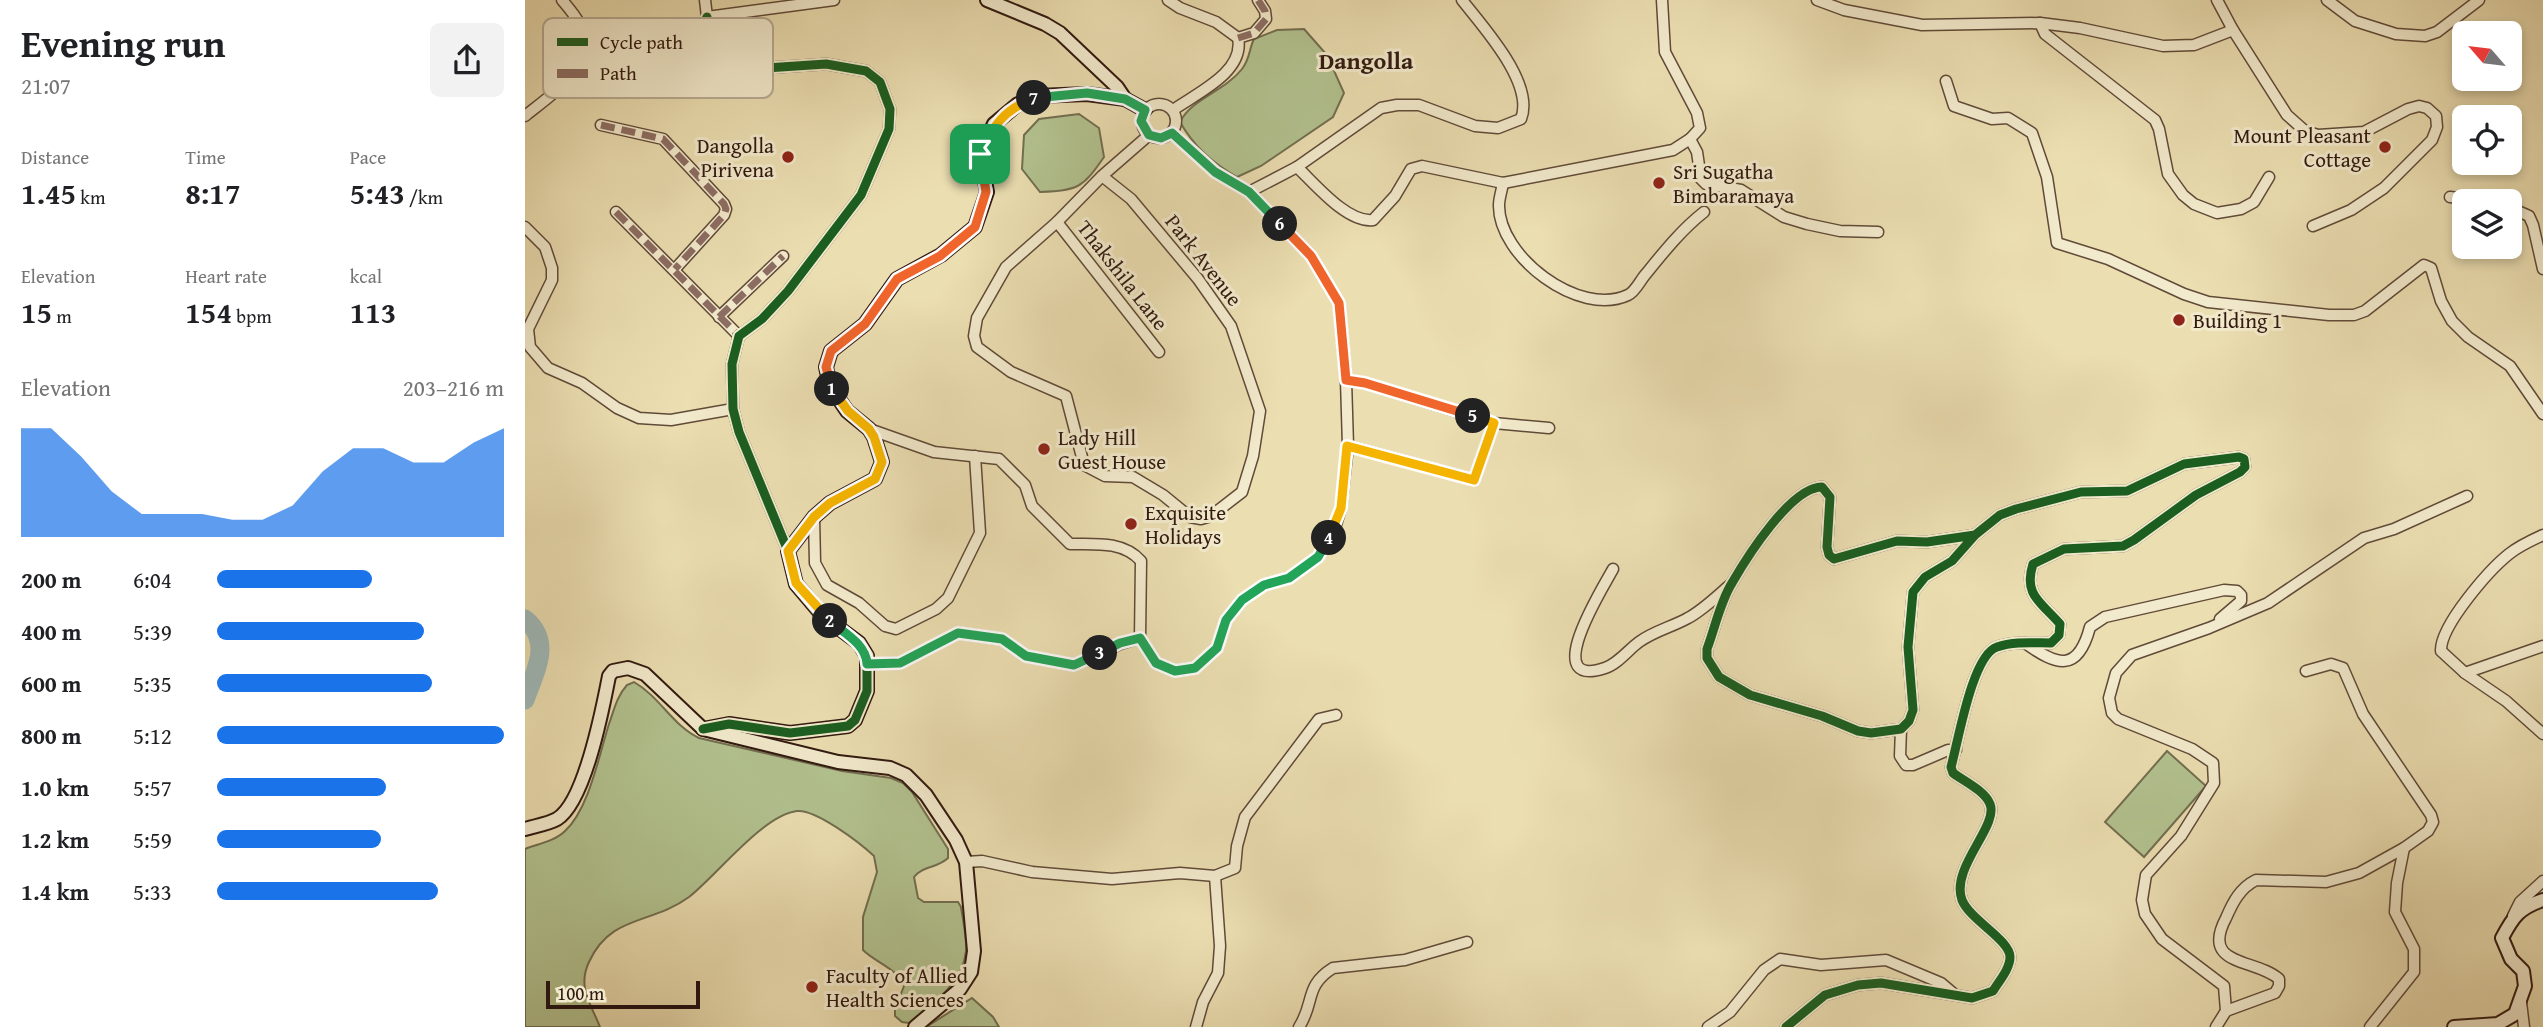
<!DOCTYPE html>
<meta charset="utf-8">
<style>
body{margin:0;font-family:"Gentium Book Plus",serif;background:#f2f2f2;color:#202124;height:100vh;display:flex;flex-direction:column;font-size:26px;white-space:nowrap}
*{box-sizing:border-box;margin:0}
p{font-size:23px;color:#757577}
.icon{flex:none;width:38px;height:38px;fill:none;stroke:currentColor;stroke-width:2;stroke-linecap:round;stroke-linejoin:round}
.map{position:relative;flex:1;overflow:hidden}
.sheet{display:flex;flex-direction:column;background:#fff;width:525px}
.sheet>*{flex:none}
.needle{width:46px;rotate:298deg}
.controls{position:absolute;left:1927px;top:21px;display:grid;gap:14px}
.controls a{display:grid;place-items:center;width:70px;height:70px;border-radius:10px;background:#fff;box-shadow:0 4px 10px #0003;font-size:35px}
.scale{position:absolute;left:21px;bottom:18px;width:154px;box-sizing:border-box;padding-left:7px;border:4px solid #311910;border-top:0;font-size:19px;line-height:24px;white-space:nowrap;color:#311910;-webkit-text-stroke:5px #f2eacc;paint-order:stroke}
.pin{position:absolute;display:grid;place-items:center;width:60px;height:60px;color:#fff;margin:-30px;border-radius:14px;box-shadow:0 4px 10px #0006}
.km{position:absolute;width:35px;height:35px;margin:-18px;border-radius:50%;background:#222;color:#fff;font-size:19px;line-height:35px;text-align:center}
.round{display:grid;place-items:center;flex:none;width:74px;height:74px;border-radius:10px;background:#f2f2f2}
.headline{display:flex;align-items:center;justify-content:space-between;height:119px;padding:0 21px}
h1{font-size:38px;font-weight:800;line-height:52px}
.stats{display:grid;grid-template-columns:repeat(3,1fr);gap:10px;height:119px;padding:7px 21px}
.stats div{display:grid;align-content:center}
.stats b{font-size:30px;font-weight:800}
.stats small{font-size:19px;font-weight:400}
.stats p{font-size:19px}
.chart{height:196px;padding:14px 21px}
.chart p{display:flex;justify-content:space-between}
.chart svg{width:100%;height:126px;margin-top:7px;fill:#1a73e8;opacity:.7}
ul{padding:0 21px;list-style:none;font-size:23px}
li{display:grid;grid-template-columns:112px 84px 1fr;align-items:center;height:52px}
li i{height:18px;border-radius:9px;background:#1a73e8}
main{display:flex;flex:1;min-height:0}
.map>svg:first-child{display:block}
.green{fill:#b2c28f;stroke:#726e50;stroke-width:2}
.lines{fill:none;stroke-linecap:round;stroke-linejoin:round}
.river{stroke:#9fb9b8;stroke-width:19}
.street-casing{stroke:#604a38;stroke-width:13}
.secondary-casing{stroke:#311910;stroke-width:16}
.street{stroke:#f2eacc;stroke-width:10}
.secondary{stroke:#f2eacc;stroke-width:12}
.quiet{stroke:#8d6e63;stroke-width:7;stroke-dasharray:14 7;stroke-linecap:butt}
.cycleway-casing{stroke:#f2eacc;stroke-width:13}
.cycleway{stroke:#1b5e20;stroke-width:9}
.split-1-casing{stroke:#fff;stroke-width:14}
.split-2-casing{stroke:#fff;stroke-width:14}
.split-3-casing{stroke:#fff;stroke-width:14}
.split-4-casing{stroke:#fff;stroke-width:14}
.split-5-casing{stroke:#fff;stroke-width:14}
.split-6-casing{stroke:#fff;stroke-width:14}
.split-7-casing{stroke:#fff;stroke-width:14}
.split-8-casing{stroke:#fff;stroke-width:14}
.split-1{stroke:#f0652b;stroke-width:9}
.split-2{stroke:#f5b400;stroke-width:9}
.split-3{stroke:#22a559;stroke-width:9}
.split-4{stroke:#22a559;stroke-width:9}
.split-5{stroke:#f5b400;stroke-width:9}
.split-6{stroke:#f0652b;stroke-width:9}
.split-7{stroke:#22a559;stroke-width:9}
.split-8{stroke:#f5b400;stroke-width:9}
.poi-dot{fill:#8f2418;stroke:#f2eacc;stroke-width:2.5}
.labels{text-anchor:middle;dominant-baseline:central;stroke-width:6;stroke-linejoin:round;paint-order:stroke}
.poi-label{font-size:21px;fill:#311910;stroke:#f2eacc;text-anchor:start}
.street-label{font-size:21px;fill:#311910;stroke:#f2eacc}
.quarter-label{font-size:24px;font-weight:bold;fill:#311910;stroke:#f2eacc}
.key{fill:#f2eacc;stroke:#b8ab94;stroke-width:2}
.key-label{font-size:19px;fill:#311910}
</style>
<main>
<section class="sheet">
<div class="headline"><div><h1>Evening run</h1><p>21:07</p></div><a class="round"><svg class="icon" aria-label="share" viewBox="0 0 24 24"><path d="M12 15V3M7 8l5-5 5 5M5 13v7h14v-7"/></svg></a></div>
<div class="stats">
<div><p>Distance</p><b>1.45<small> km</small></b></div>
<div><p>Time</p><b>8:17</b></div>
<div><p>Pace</p><b>5:43<small> /km</small></b></div>
</div>
<div class="stats">
<div><p>Elevation</p><b>15<small> m</small></b></div>
<div><p>Heart rate</p><b>154<small> bpm</small></b></div>
<div><p>kcal</p><b>113</b></div>
</div>
<div class="chart"><p><span>Elevation</span>203–216 m</p>
<svg viewBox="0 0 160 44" preserveAspectRatio="none"><path d="M0 44V6L10 6L20 16L30 28L40 36L50 36L60 36L70 38L80 38L90 33L100 21L110 13L120 13L130 18L140 18L150 11L160 6V44z"/></svg>
</div>
<ul>
<li><b>200 m</b>6:04<i style="width:54%"></i></li>
<li><b>400 m</b>5:39<i style="width:72%"></i></li>
<li><b>600 m</b>5:35<i style="width:75%"></i></li>
<li><b>800 m</b>5:12<i style="width:100%"></i></li>
<li><b>1.0 km</b>5:57<i style="width:59%"></i></li>
<li><b>1.2 km</b>5:59<i style="width:57%"></i></li>
<li><b>1.4 km</b>5:33<i style="width:77%"></i></li>
</ul>
</section>
<div class="map">
<svg width="2018" height="1027" viewBox="0 0 2018 1027">
<rect width="100%" height="100%" fill="#ebdeb1"/>
<filter id="stains"><feTurbulence type="fractalNoise" baseFrequency=".00286" numOctaves="4"/><feColorMatrix values="0 0 0 0 .2 0 0 0 0 .09 0 0 0 0 .02 0 0 0 .5 -.17"/></filter>
<radialGradient id="worn" r=".72"><stop offset=".6" stop-color="#630" stop-opacity="0"/><stop offset="1" stop-color="#630" stop-opacity=".3"/></radialGradient>
<g class="green">
<path d="M779 29 802 55 819 93 808 117 736 166 712 177C688 163 669 147 655 122 666 99 700 91 717 69 725 59 724 49 729 39L752 30Z"/>
<path d="M554 114 574 128 579 157C557 189 553 190 515 192L497 169 499 135 514 119Z"/>
<path d="M109 682C135 697 148 726 174 738L317 771 366 778 378 783 387 792 423 849V858C413 868 397 866 389 877L393 898 399 902H433L436 907C438 921 442 937 441 951 438 983 407 1005 384 1023L377 1022 370 1016V1009L379 986C372 968 351 963 338 950V917L352 872 349 856C335 843 291 809 272 811 238 815 192 875 164 897 126 925 86 914 64 962 52 987 66 1004 75 1027H0V849C13 844 30 841 40 831 64 809 74 755 84 724 89 710 92 696 102 685Z"/>
<path d="M1642 751 1681 786 1619 857 1580 822Z"/>
<path d="M447 998 468 1017 474 1027H401Z"/>
</g>
<g class="lines">
<path class="river" d="M0 619C28 642 10 671 0 700"/>
<defs>
<g id="street">
<path d="M180 0 182 17"/>
<path d="M643 0 655 8 691 22 713 38C720 72 672 93 648 110"/>
<path d="M1292 0 1319 10 1397 25 1515 23 1555 28 1638 46 1669 45 1708 30"/>
<path d="M1692 0 1708 30 1762 115 1780 131 1793 135 1839 132 1883 109 1894 106 1902 108 1911 116 1912 127 1907 140 1859 188 1826 210 1788 226"/>
<path d="M1802 0 1830 21 1871 34 1900 36 1912 32 1954 0"/>
<path d="M182 17 166 48 165 58 169 67 188 77 213 75 226 70 241 68 301 64 341 71 355 82 365 109 364 129 336 195 263 291 237 319 214 336 207 364 208 409 214 432 263 551"/>
<path d="M182 17 309 0"/>
<path d="M1515 23 1520 34 1630 120 1634 129 1643 174 1658 195 1669 204 1692 213 1716 209 1729 202 1744 177"/>
<path d="M713 38 729 33 741 19 740 11 733 0"/>
<path d="M1421 81 1429 106 1467 119 1483 118 1507 133 1522 177 1532 243 1583 259 1659 294 1683 302 1804 315H1829L1840 311 1899 265 1906 268 1916 301 1927 321 1943 337 1985 366 2018 414"/>
<circle cx="634" cy="121" r="17"/>
<path d="M0 116C27 94 75 64 54 23 50 15 43 7 37 0"/>
<path d="M76 125 138 139 199 204 201 209 199 215 150 269"/>
<path d="M1165 139 1172 152 1176 179 1181 184 1216 190 1259 217 1282 224 1315 231 1353 232"/>
<path d="M772 167C790 184 822 223 848 220L870 196 886 169 897 166 978 183 1148 150 1165 139 1175 128 1172 113 1140 52 1137 0"/>
<path d="M577 176 606 199 673 279 706 326 735 411 728 456 717 492 686 516 676 519 665 517 638 495 608 477 580 476 559 465 541 396 486 372 452 347 449 336 452 318 481 267 532 222 577 176 624 135"/>
<path d="M978 183C977 190 974 198 974 205 973 256 1054 318 1103 295 1110 292 1115 281 1120 275 1138 253 1156 230 1179 212"/>
<path d="M724 192 772 167 856 108 872 105H894L950 126 973 128 996 119C1010 83 958 27 937 0"/>
<path d="M1925 197 1963 201"/>
<path d="M1984 207 2004 216 2008 225 2018 269"/>
<path d="M91 212 214 336"/>
<path d="M532 222 634 352"/>
<path d="M0 227 20 247 27 268V280L3 329 5 347 23 368 57 383 92 408 114 418 146 420 208 409"/>
<path d="M194 317 258 256"/>
<path d="M821 380 840 383 969 423 1024 428"/>
<path d="M344 429 409 452 474 459 500 485 507 506 545 544C570 544 598 541 616 561L615 638"/>
<path d="M823 446 949 480 969 423"/>
<path d="M289 517 290 563 302 585 334 603 360 626 371 629 411 609 423 598 455 533 450 456"/>
<path d="M2018 535C2007 540 1994 546 1984 554 1964 570 1915 626 1916 651L1940 673 1981 701 2018 734"/>
<path d="M1088 569C1079 586 1013 690 1080 668 1093 664 1104 649 1114 642 1129 631 1147 627 1163 618 1178 610 1192 596 1205 585"/>
<path d="M1500 643C1532 666 1553 673 1565 627L1580 617 1699 590 1712 591 1716 595V601L1695 619"/>
<path d="M342 664 375 663 433 633 477 639 501 656 549 665 595 644 615 638 631 663 650 671 670 668 692 648 701 620 717 600 739 585 764 578 793 557 809 531 816 508 823 446 821 380 814 303 786 256 724 192 690 172 647 133"/>
<path d="M1781 671 1806 664 1818 668 1838 714 1906 815 1908 822 1903 831 1879 848"/>
<path d="M1940 673 2018 646"/>
<path d="M1376 729 1375 756 1381 765H1388L1423 750H1431"/>
<path d="M441 862 457 861 507 872 587 879 655 873 690 876 710 868 712 846 720 817 794 719 811 715"/>
<path d="M1988 916 1995 902 2018 881"/>
<path d="M1996 1002 1999 1027"/>
<path d="M1701 1011 1750 993 1754 986V979C1730 958 1675 967 1701 918 1708 902 1715 888 1731 880L1801 882 1834 873 1879 848 1872 883 1870 912 1889 949V972L1845 1027"/>
<path d="M671 1027 678 1002 693 973 695 946 690 876"/>
<path d="M774 1027C790 1003 779 986 808 968L880 960 942 942"/>
<path d="M1183 1027 1205 1012 1239 970 1255 959 1296 965 1361 960 1416 983 1429 994"/>
<path d="M1261 1027 1300 995 1333 985 1356 983 1447 998 1468 991C1474 981 1485 969 1485 957 1485 940 1445 920 1437 900 1425 868 1474 826 1465 804 1460 791 1439 781 1428 773L1426 767C1433 743 1447 655 1472 647 1489 641 1509 643 1526 643L1534 635 1535 624C1516 602 1498 595 1508 564L1539 549 1598 546 1609 540 1671 495 1715 472 1720 467 1719 459 1714 457 1659 464 1602 491 1556 492 1491 509 1475 515 1450 535 1427 561 1400 577 1388 592 1383 647 1388 710 1384 721 1376 729 1346 733 1333 731 1297 716 1225 695 1194 677 1182 658V649C1190 628 1195 602 1207 583 1222 557 1266 487 1297 487L1305 497 1302 547 1304 555 1309 559 1372 541 1402 542 1450 535"/>
<path d="M1691 1027 1701 1011 1699 986 1637 939 1620 914 1617 900 1621 875 1656 836 1689 783 1688 763 1667 749 1593 719 1587 713 1584 698 1591 673 1607 655 1684 628 1743 603 1839 538 1869 529 1942 496"/>
</g>
<g id="secondary">
<path d="M462 0 520 24 535 33 592 87 600 99 620 110"/>
<path d="M178 729 204 724 265 733 323 726 330 720 342 691V656L334 643 299 617 271 584 263 551 289 517 305 503 350 479 357 462 349 437 344 429 322 411 305 386 301 367 306 351 340 324 372 279 416 255 450 227 462 192 455 154 469 124 493 104 512 96 562 94 600 99"/>
<path d="M0 829C10 826 23 824 32 819 60 802 78 707 84 676L88 671 103 668 120 674 178 729 313 762 365 768 381 775 401 795 431 840 441 862 449 951 446 972 435 989 390 1027"/>
<path d="M1929 1027 1973 1024 1990 1014 2000 986 1998 971 1986 959 1977 938C1988 917 1994 908 2018 900"/>
</g>
</defs>
<use href="#street" class="street-casing"/>
<use href="#secondary" class="secondary-casing"/>
<use href="#street" class="street"/>
<use href="#secondary" class="secondary"/>
<g class="quiet">
<path d="M713 38 729 33 741 19 740 11 733 0"/>
<path d="M76 125 138 139 199 204 201 209 199 215 150 269"/>
<path d="M91 212 214 336"/>
<path d="M194 317 258 256"/>
</g>
<defs>
<g id="cycleway">
<path d="M178 729 204 724 265 733 323 726 330 720 342 691V656L334 643 299 617 271 584 263 551 214 432 208 409 207 364 214 336 237 319 263 291 336 195 364 129 365 109 355 82 341 71 301 64 241 68 226 70 213 75 188 77 169 67 165 58 166 48 182 17"/>
<path d="M1261 1027 1300 995 1333 985 1356 983 1447 998 1468 991C1474 981 1485 969 1485 957 1485 940 1445 920 1437 900 1425 868 1474 826 1465 804 1460 791 1439 781 1428 773L1426 767C1433 743 1447 655 1472 647 1489 641 1509 643 1526 643L1534 635 1535 624C1516 602 1498 595 1508 564L1539 549 1598 546 1609 540 1671 495 1715 472 1720 467 1719 459 1714 457 1659 464 1602 491 1556 492 1491 509 1475 515 1450 535 1427 561 1400 577 1388 592 1383 647 1388 710 1384 721 1376 729 1346 733 1333 731 1297 716 1225 695 1194 677 1182 658V649C1190 628 1195 602 1207 583 1222 557 1266 487 1297 487L1305 497 1302 547 1304 555 1309 559 1372 541 1402 542 1450 535"/>
</g>
</defs>
<use href="#cycleway" class="cycleway-casing"/>
<use href="#cycleway" class="cycleway"/>
</g>
<g class="lines">
<defs>
<path id="split-1" d="M307 389 301 367 306 351 340 324 372 279 415 256 450 227 461 192 455 154"/>
<path id="split-2" d="M305 621 271 583 263 551 289 517 305 503 350 479 357 462 349 437 344 429 323 411 307 389"/>
<path id="split-3" d="M305 621C319 633 341 644 342 664L375 663 433 633 477 639 501 656 549 665 575 653"/>
<path id="split-4" d="M575 653 595 643 615 638 631 663 650 671 670 668 692 648 701 620 717 600 739 585 764 578 793 557 804 538"/>
<path id="split-5" d="M804 538 816 508 822 446 949 480 969 423 948 416"/>
<path id="split-6" d="M755 224 786 256 814 303 821 380 840 383 948 416"/>
<path id="split-7" d="M509 98 562 93 600 99 620 110 616 121 624 135 636 138 647 133 690 172 724 192 755 224"/>
<path id="split-8" d="M455 154C469 125 478 110 509 98"/>
</defs>
<use href="#split-1" class="split-1-casing"/>
<use href="#split-2" class="split-2-casing"/>
<use href="#split-3" class="split-3-casing"/>
<use href="#split-4" class="split-4-casing"/>
<use href="#split-5" class="split-5-casing"/>
<use href="#split-6" class="split-6-casing"/>
<use href="#split-7" class="split-7-casing"/>
<use href="#split-8" class="split-8-casing"/>
<use href="#split-1" class="split-1"/>
<use href="#split-2" class="split-2"/>
<use href="#split-3" class="split-3"/>
<use href="#split-4" class="split-4"/>
<use href="#split-5" class="split-5"/>
<use href="#split-6" class="split-6"/>
<use href="#split-7" class="split-7"/>
<use href="#split-8" class="split-8"/>
</g>
<g class="poi-dot">
<circle cx="1860" cy="147" r="7"/>
<circle cx="263" cy="157" r="7"/>
<circle cx="1134" cy="183" r="7"/>
<circle cx="1654" cy="320" r="7"/>
<circle cx="519" cy="449" r="7"/>
<circle cx="606" cy="524" r="7"/>
<circle cx="287" cy="987" r="7"/>
</g>
<g class="labels">
<g class="poi-label">
<text x="1846" y="135" text-anchor="end">Mount Pleasant<tspan x="1846" dy="24">Cottage</tspan></text>
<text x="249" y="145" text-anchor="end">Dangolla<tspan x="249" dy="24">Pirivena</tspan></text>
<text x="1148" y="171">Sri Sugatha<tspan x="1148" dy="24">Bimbaramaya</tspan></text>
<text x="1668" y="320">Building 1</text>
<text x="533" y="437">Lady Hill<tspan x="533" dy="24">Guest House</tspan></text>
<text x="620" y="512">Exquisite<tspan x="620" dy="24">Holidays</tspan></text>
<text x="301" y="975">Faculty of Allied<tspan x="301" dy="24">Health Sciences</tspan></text>
</g>
<g class="street-label">
<text transform="translate(679 260) rotate(52)">Park Avenue</text>
<text transform="translate(598 275) rotate(52)">Thakshila Lane</text>
</g>
<g class="quarter-label">
<text x="841" y="60">Dangolla</text>
</g>
</g>
<rect x="18" y="18" width="230" height="80" rx="10" class="key"/>
<rect x="32" y="38" width="31" height="8" fill="#1b5e20"/>
<rect x="32" y="69" width="31" height="9" fill="#8d6e63"/>
<g class="key-label">
<text x="75" y="49">Cycle path</text>
<text x="75" y="80">Path</text>
</g>
<rect width="100%" height="100%" filter="url(#stains)"/>
<rect width="100%" height="100%" fill="url(#worn)"/>
</svg>
<div class="controls">
<a><svg class="needle" viewBox="-14 -14 28 28"><path d="M0-13l5 13h-10z" fill="#e53935"/><path d="M0 13l5-13h-10z" fill="#757577"/></svg></a>
<a><svg class="icon" aria-label="locate" viewBox="0 0 24 24"><circle cx="12" cy="12" r="6"/><path d="M12 2v4M12 18v4M2 12h4M18 12h4"/></svg></a>
<a><svg class="icon" aria-label="layers" viewBox="0 0 24 24"><path d="M12 4l9 5-9 5-9-5zM3 14l9 5 9-5"/></svg></a>
</div>
<div class="scale">100 m</div>
<div class="pin" style="left:455px;top:154px;background:#1e9e55"><svg class="icon" aria-label="arrive" viewBox="0 0 24 24"><path d="M6 21V4h12l-3 4 3 4H6"/></svg></div>
<b class="km" style="left:307px;top:389px">1</b>
<b class="km" style="left:305px;top:621px">2</b>
<b class="km" style="left:575px;top:653px">3</b>
<b class="km" style="left:804px;top:538px">4</b>
<b class="km" style="left:948px;top:416px">5</b>
<b class="km" style="left:755px;top:224px">6</b>
<b class="km" style="left:509px;top:98px">7</b>
</div>
</main>
